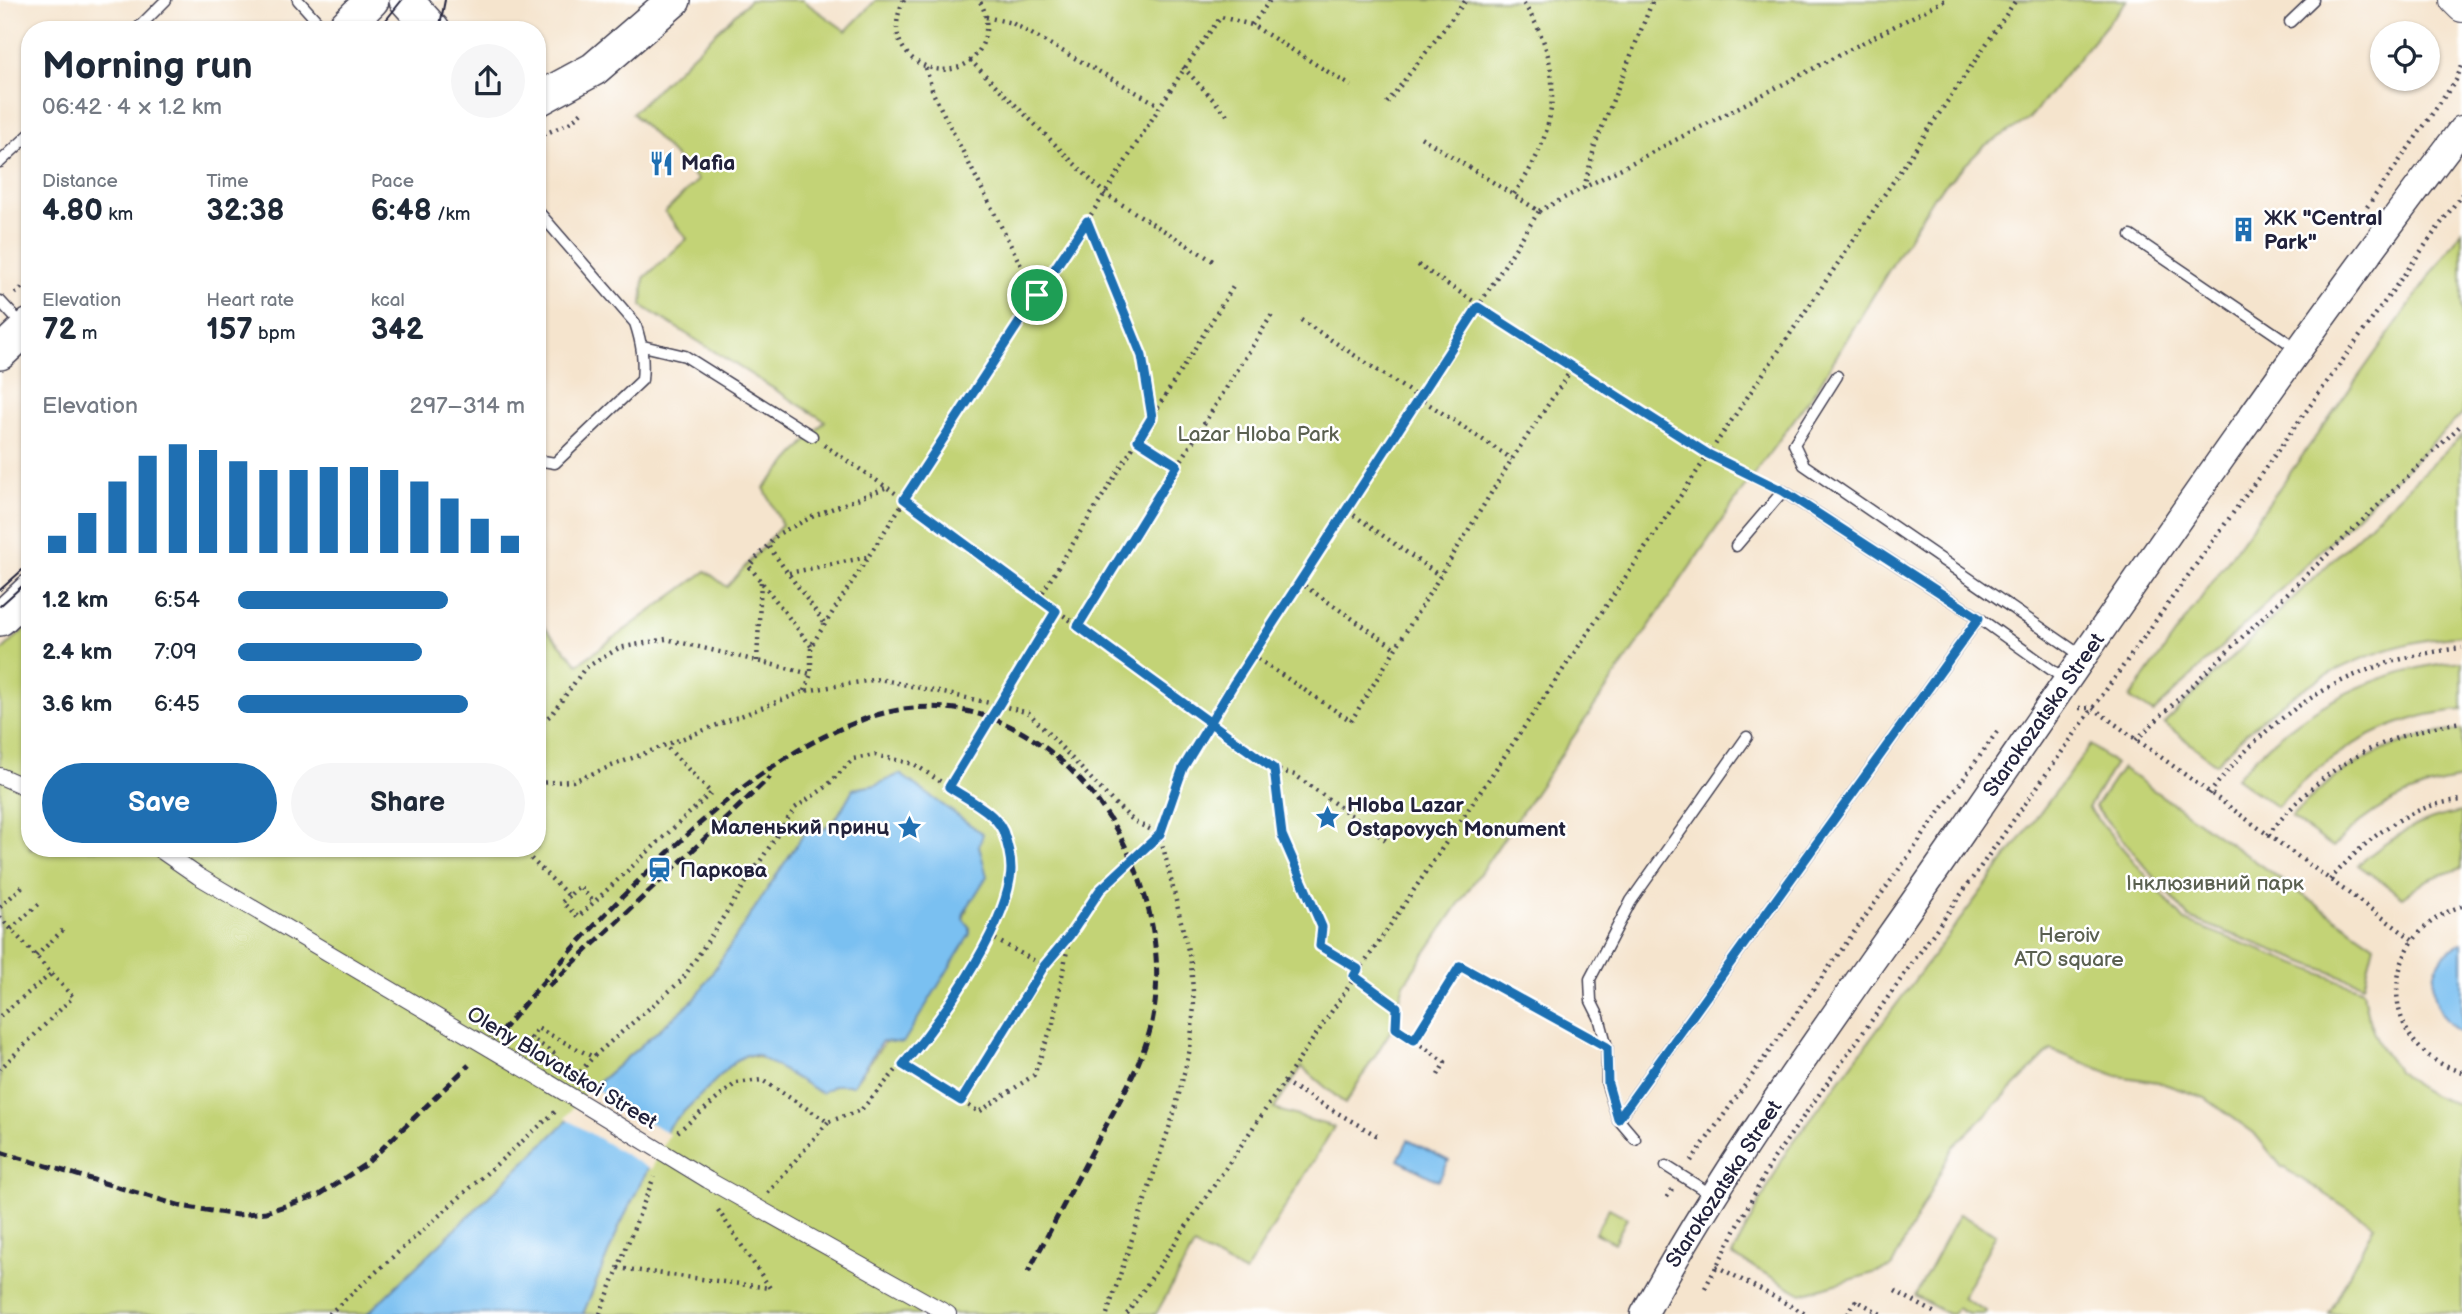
<!DOCTYPE html>
<meta charset="utf-8">
<style>
body{margin:0;font-family:"Balsamiq Sans",sans-serif;background:#f6f6f7;color:#1f2937;height:100vh;display:flex;flex-direction:column;font-size:26px;white-space:nowrap}
*{box-sizing:border-box;margin:0}
p{font-size:23px;color:#747a83}
.icon{flex:none;width:38px;height:38px;fill:none;stroke:currentColor;stroke-width:2;stroke-linecap:round;stroke-linejoin:round}
.map{position:relative;flex:1;overflow:hidden}
.panel{position:absolute;left:21px;top:21px;width:525px;height:836px;display:flex;flex-direction:column;background:#fff;border-radius:28px;box-shadow:0 2px 5px #0004}
.panel>*{flex:none}
.fabs{position:absolute;left:2370px;top:21px;display:grid;gap:14px}
.fabs a{display:grid;place-items:center;width:70px;height:70px;border-radius:50%;background:#fff;box-shadow:0 2px 5px #0004;font-size:35px}
.pin{position:absolute;display:grid;place-items:center;width:60px;height:60px;color:#fff;margin:-30px;border:4px solid #fff;border-radius:50%;box-shadow:0 2px 7px #0007}
.round{display:grid;place-items:center;flex:none;width:74px;height:74px;border-radius:37px;background:#f6f6f7}
.head{display:flex;align-items:center;justify-content:space-between;height:119px;padding:0 21px}
h1{font-size:38px;font-weight:700;line-height:52px}
.figures{display:grid;grid-template-columns:repeat(3,1fr);gap:10px;height:119px;padding:7px 21px}
.figures div{display:grid;align-content:center}
.figures b{font-size:30px;font-weight:700}
.figures small{font-size:19px;font-weight:400}
.figures p{font-size:19px}
.chart{height:196px;padding:14px 21px}
.chart p{display:flex;justify-content:space-between}
.chart svg{width:100%;height:126px;margin-top:7px;stroke:#1f6fb2;stroke-width:6}
.button{display:flex;gap:14px;margin-top:auto;padding:14px 21px}
.button a{flex:1;height:80px;border-radius:42px;background:#1f6fb2;color:#fff;font-size:28px;font-weight:700;line-height:80px;text-align:center}
.button a+a{background:#f6f6f7;color:#1f2937}
ul{padding:0 21px;list-style:none;font-size:23px}
li{display:grid;grid-template-columns:112px 84px 1fr;align-items:center;height:52px}
li i{height:18px;border-radius:9px;background:#1f6fb2}
.map>svg:first-child{display:block}
.green{fill:#c3d376;stroke:#727a58;stroke-width:2}
.water{fill:#7ac0f1;stroke:#4e7196;stroke-width:2}
.pier{fill:#f5e4cd}
.lines{fill:none;stroke-linecap:round;stroke-linejoin:round}
.service-casing{stroke:#423f51;stroke-width:13}
.pedestrian-casing{stroke:#423f51;stroke-width:18}
.tertiary-casing{stroke:#423f51;stroke-width:29}
.secondary-casing{stroke:#423f51;stroke-width:32}
.primary-casing{stroke:#423f51;stroke-width:36}
.path{stroke:#423f51;stroke-width:4.5;stroke-dasharray:2 5;stroke-linecap:butt}
.service{stroke:#fff;stroke-width:10}
.pedestrian{stroke:#fff;stroke-width:16}
.tertiary{stroke:#fff;stroke-width:26}
.secondary{stroke:#fff;stroke-width:30}
.primary{stroke:#fff;stroke-width:33}
.tram{stroke:#22223b;stroke-width:2}
.rail{stroke:#22223b;stroke-width:5;stroke-dasharray:10 5;stroke-linecap:butt}
.pedestrian-bridge-casing{stroke:#423f51;stroke-width:18;stroke-linecap:butt}
.pedestrian-bridge{stroke:#fff;stroke-width:16}
.route-casing{stroke:#fff;stroke-width:14}
.route{stroke:#1f6fb2;stroke-width:9}
.labels{text-anchor:middle;dominant-baseline:central;stroke-width:5;stroke-linejoin:round;paint-order:stroke}
.poi-label{font-size:21px;font-weight:bold;fill:#22223b;stroke:#fff;text-anchor:start}
.park-label{font-size:21px;fill:#5a6050;stroke:#fff}
.street-label{font-size:21px;fill:#22223b;stroke:#fff}
</style>
<div class="map">
<svg width="2462" height="1314" viewBox="0 0 2462 1314">
<rect width="100%" height="100%" fill="#fff"/>
<filter id="ink" filterUnits="userSpaceOnUse"><feTurbulence type="fractalNoise" baseFrequency=".0143" numOctaves="2"/><feDisplacementMap in="SourceGraphic" scale="14" xChannelSelector="R" yChannelSelector="G"/><feConvolveMatrix kernelMatrix="1 2 1 2 8 2 1 2 1" color-interpolation-filters="sRGB"/></filter>
<filter id="wash" filterUnits="userSpaceOnUse"><feTurbulence type="fractalNoise" baseFrequency=".00686" numOctaves="4" result="noise"/><feDisplacementMap in="SourceGraphic" scale="28" xChannelSelector="R" yChannelSelector="G"/><feGaussianBlur stdDeviation="1.57" result="paint"/><feColorMatrix in="noise" values="0 0 0 0 0 0 0 0 0 0 0 0 0 0 0 0 0 1.4 0 .05"/><feComposite in="paint" operator="in"/></filter>
<g filter="url(#wash)">
<rect width="100%" height="100%" fill="#f5e4cd"/>
<g class="green">
<path d="M750 0H802L846 31 876 0H2127L2028 120 1984 146 1934 196 1817 388 1744 488 1404 984 1391 1030 1345 1104 1302 1067 1274 1109 1334 1127 1245 1273 1194 1246 1156 1314H583L620 1225 669 1126 735 1061 746 1055 767 1059 821 1093 835 1085H853L970 928 963 919 983 867 979 846 900 774 876 785 853 789C838 816 835 829 803 835L695 999 594 1086 564 1124 367 1314H0V652L30 624V849H537V619L578 664 706 571 727 587 782 525 764 488 825 421 642 306 644 278 687 239 665 212 698 180 632 113Z"/>
<path d="M2462 231V414L2153 713 2130 698Z"/>
<path d="M2462 435V635C2363 644 2282 690 2216 764L2164 723Z"/>
<path d="M2462 661V710C2388 716 2326 754 2277 807L2236 778C2296 711 2371 670 2462 661Z"/>
<path d="M2462 730V779C2411 787 2368 809 2333 847L2291 817C2336 769 2395 735 2462 730Z"/>
<path d="M2091 745 2115 764 2088 808 2185 921 2363 990C2369 1048 2404 1092 2462 1105V1314L2410 1309 2408 1314H2329L2374 1225 2281 1166 2254 1133 2205 1098 2158 1082 2117 1076 2051 1050 1953 1147 1891 1268 1802 1294 1732 1255 1788 1149Z"/>
<path d="M2122 768 2374 945 2364 985 2189 918 2095 807Z"/>
<path d="M2462 812V868L2429 879 2403 897 2358 865C2389 838 2421 818 2462 812Z"/>
<path d="M1609 1208 1627 1218 1614 1243 1595 1233Z"/>
<path d="M1959 1214 1996 1234 1962 1298 1986 1311 1985 1314H1968L1957 1308 1953 1314H1948L1915 1296Z"/>
</g>
<g class="water">
<path d="M900 774 983 834 979 846 987 876 964 913 963 919 970 928V934L903 1043 882 1041 853 1085H835L821 1093 757 1055H746L735 1061 669 1126 620 1225 583 1314H367L564 1124 594 1086 695 999 803 835 809 829 822 831 835 821 853 789 876 785Z"/>
<path d="M2462 943V1034C2428 1012 2420 962 2462 943Z"/>
<path d="M1408 1140 1449 1161 1438 1181 1398 1160Z"/>
</g>
<path class="pier" d="M590 1086 669 1134 651 1170 565 1118Z"/>
</g>
<g filter="url(#ink)">
<g class="lines">
<defs>
<g id="service">
<path d="M298 0 325 30"/>
<path d="M2290 22 2313 0"/>
<path d="M136 30 166 0"/>
<path d="M0 162 30 134"/>
<path d="M537 210 635 323C642 344 644 359 642 380L555 463 537 460"/>
<path d="M2131 236 2299 350"/>
<path d="M0 301 24 327"/>
<path d="M643 346 685 356 812 436"/>
<path d="M1837 376 1794 444 1804 465 2082 656"/>
<path d="M1736 546 1783 491 1979 618 2067 681"/>
<path d="M1618 1119 1979 618"/>
<path d="M1635 1139 1618 1119 1607 1084V1047L1599 1017 1591 1001 1590 979 1631 901 1747 737"/>
<path d="M1666 1166 1712 1195"/>
</g>
<g id="pedestrian">
<path d="M0 776 30 789"/>
<path d="M159 849 198 876 549 1083"/>
<path d="M708 1180 948 1314"/>
</g>
<path id="tertiary" d="M1644 1314C1736 1145 1854 990 1963 831 2126 595 2288 357 2462 129"/>
<path id="secondary" d="M2455 0 2462 7"/>
<g id="primary">
<path d="M406 0 433 30"/>
<path d="M342 30 372 0"/>
<path d="M537 100 594 69 674 0"/>
<path d="M0 353 30 325"/>
<path d="M0 619 30 591"/>
</g>
</defs>
<use href="#service" class="service-casing"/>
<use href="#pedestrian" class="pedestrian-casing"/>
<use href="#tertiary" class="tertiary-casing"/>
<use href="#secondary" class="secondary-casing"/>
<use href="#primary" class="primary-casing"/>
<g class="path">
<path d="M904 0C870 66 970 99 985 36 988 23 986 11 979 0"/>
<path d="M986 17 1012 23 1159 105"/>
<path d="M1252 25 1270 0"/>
<path d="M291 30 298 23"/>
<path d="M970 60 1105 194 1213 261"/>
<path d="M1183 67 1230 118"/>
<path d="M926 68 933 93 1036 295"/>
<path d="M1387 103 1466 0"/>
<path d="M537 137 568 124 583 111"/>
<path d="M1584 188 1595 145 1653 0"/>
<path d="M1514 194C1559 132 1568 65 1521 0"/>
<path d="M2367 207 2456 80 2462 66"/>
<path d="M1539 211 1945 0"/>
<path d="M1087 222 1142 356 1152 417"/>
<path d="M1418 265 1708 454 1768 483"/>
<path d="M15 294 30 280"/>
<path d="M1301 320 1512 459"/>
<path d="M1138 440 1177 465"/>
<path d="M824 445 904 499 1274 769 1295 775 1387 841"/>
<path d="M1348 511 1440 576"/>
<path d="M769 547 825 624"/>
<path d="M789 573 867 557"/>
<path d="M1299 582 1395 648"/>
<path d="M1039 598 1233 287"/>
<path d="M1078 626 1273 313"/>
<path d="M811 646 749 566 778 534 816 515 885 488"/>
<path d="M1252 655 1351 721 1512 459 1573 367"/>
<path d="M757 661 761 581"/>
<path d="M805 691 811 674V646C907 496 1004 346 1102 198 1142 137 1177 75 1221 17L1252 25 1351 86"/>
<path d="M2079 708H2093L2412 939"/>
<path d="M537 726 552 714 585 668 619 648 666 639 811 674"/>
<path d="M2136 740 2462 424"/>
<path d="M1274 769 1282 835 1322 927 1320 946 1358 969"/>
<path d="M537 783 573 781 805 691 879 679 999 705 1056 611"/>
<path d="M2209 794C2275 707 2353 660 2462 648"/>
<path d="M2268 835C2321 768 2377 735 2462 722"/>
<path d="M521 849 569 896 579 886 594 902"/>
<path d="M2330 880C2364 841 2407 804 2462 800"/>
<path d="M569 896 562 902 578 917 711 793 666 746"/>
<path d="M2462 906C2377 933 2374 1048 2462 1072"/>
<path d="M0 907 24 885"/>
<path d="M0 917 73 997 0 1069"/>
<path d="M11 929 40 903"/>
<path d="M989 936 1044 966 1068 937"/>
<path d="M36 956 64 929"/>
<path d="M1354 977 1397 1007 1396 1028 1414 1040"/>
<path d="M0 1016 51 974"/>
<path d="M552 1064 558 1056 531 1038 537 1028 593 1057"/>
<path d="M903 1065 979 1112 1034 1075 1053 1023 1070 935 1100 890 1160 834 1135 822 1112 801 1029 713 999 705 949 787"/>
<path d="M1438 1075 1445 1062 1414 1040 1460 966 1585 1034"/>
<path d="M576 1077 593 1057 682 980 795 808 826 787 853 759 875 755 914 764 986 812 1002 829 1008 848 1011 876 1006 897 989 936 936 1025 861 1110 828 1122 762 1080 736 1083 674 1135"/>
<path d="M1284 1082 1381 1138"/>
<path d="M961 1101 1044 966"/>
<path d="M1691 1161 1999 729"/>
<path d="M768 1193 828 1122"/>
<path d="M1667 1197 1673 1188"/>
<path d="M1716 1266 1806 1314"/>
<path d="M618 1268 770 1288 716 1207"/>
<path d="M1705 1288 1772 1161 2093 708 2462 194"/>
<path d="M1895 1291 1937 1314"/>
<path d="M329 1314 555 1112"/>
<path d="M600 1314 654 1177"/>
<path d="M1107 1314 1175 1110 1190 1049 1194 1006 1191 963 1160 834 1183 768 1233 685 1348 511 1539 211 1419 136"/>
<path d="M1127 1314 2016 0"/>
<path d="M1848 1314 1856 1300 1881 1314"/>
</g>
<use href="#service" class="service"/>
<use href="#pedestrian" class="pedestrian"/>
<use href="#tertiary" class="tertiary"/>
<use href="#secondary" class="secondary"/>
<use href="#primary" class="primary"/>
<g class="tram">
<path d="M378 30 402 0"/>
<path d="M439 30 445 0"/>
<path d="M0 590 30 563"/>
<path d="M0 606 30 579"/>
</g>
<g class="rail">
<path d="M549 986 770 777"/>
<path d="M501 1032C551 971 603 914 660 860 721 802 782 750 862 720 1039 653 1185 863 1152 1022 1143 1062 1122 1096 1103 1131 1078 1178 1053 1225 1028 1272"/>
<path d="M0 1152 181 1206 237 1215 266 1212 319 1195 366 1164 469 1065"/>
</g>
<defs>
<path id="pedestrian-bridge" d="M549 1083 708 1180"/>
</defs>
<use href="#pedestrian-bridge" class="pedestrian-bridge-casing"/>
<use href="#pedestrian-bridge" class="pedestrian-bridge"/>
</g>
</g>
<g class="lines" filter="url(#ink)">
<defs>
<path id="route" d="M1037 295 904 499 1056 611 949 787C967 799 994 811 1003 831 1008 845 1013 865 1010 879 1001 936 940 1021 903 1065L961 1101 1044 966 1070 935 1100 890 1160 834 1183 768 1233 685 1478 307 1708 454 1783 491 1979 618 1618 1119 1608 1084 1607 1047 1460 966 1414 1040 1396 1028 1397 1007 1354 976 1358 969 1320 946 1322 927 1282 835 1274 769C1209 722 1143 674 1078 626L1177 465 1138 440 1152 417 1142 356 1087 221 1037 295"/>
</defs>
<use href="#route" class="route-casing"/>
<use href="#route" class="route"/>
</g>
<defs>
<symbol id="restaurant-bare" viewBox="-9 -9 18 18"><path d="M-5-6h1v4h1v-4h1v4h1v-4h1v5L-1.5 .5V6h-2V.5L-5-1ZM5-6V6H3V1.5H1.5Q1.5-4 5-6Z" fill="#1f6fb2" stroke="#fff" stroke-width="2.5" paint-order="stroke"/></symbol>
<symbol id="building-bare" viewBox="-9 -9 18 18"><path d="M-4-6H4V6H1V3H-1V6H-4ZM-2.5-4.3h1.7v1.8h-1.7ZM.8-4.3h1.7v1.8H.8ZM-2.5-1h1.7V.8h-1.7ZM.8-1h1.7V.8H.8Z" fill="#1f6fb2" stroke="#fff" stroke-width="2.5" paint-order="stroke"/></symbol>
<symbol id="sight-bare" viewBox="-9 -9 18 18"><path d="M0-6L1.8-2.2L6-1.7L2.9 1.2L3.7 5.4L0 3.3L-3.7 5.4L-2.9 1.2L-6-1.7L-1.8-2.2Z" fill="#1f6fb2" stroke="#fff" stroke-width="2.5" paint-order="stroke"/></symbol>
<symbol id="station-bare" viewBox="-9 -9 18 18"><path d="M-3-6H3Q5-6 5-4V2Q5 4 3 4L4.5 6H3L1.5 4h-3L-3 6H-4.5L-3 4Q-5 4-5 2V-4Q-5-6-3-6ZM-3.5-4v3h7v-3ZM-3.5 1v1.5H-2V1ZM2 1v1.5H3.5V1Z" fill="#1f6fb2" stroke="#fff" stroke-width="2.5" paint-order="stroke"/></symbol>
</defs>
<g fill-rule="evenodd">
<use href="#restaurant-bare" x="644" y="146" width="35" height="35"/>
<use href="#building-bare" x="2226" y="212" width="35" height="35"/>
<use href="#sight-bare" x="1310" y="800" width="35" height="35"/>
<use href="#sight-bare" x="892" y="810" width="35" height="35"/>
<use href="#station-bare" x="642" y="852" width="35" height="35"/>
</g>
<g class="labels">
<g class="poi-label">
<text x="681" y="163">Mafia</text>
<text x="2264" y="218">ЖК "Central<tspan x="2264" dy="24">Park"</tspan></text>
<text x="1347" y="805">Hloba Lazar<tspan x="1347" dy="24">Ostapovych Monument</tspan></text>
<text x="889" y="827" text-anchor="end">Маленький принц</text>
<text x="680" y="870">Паркова</text>
</g>
<g class="park-label">
<text x="1258" y="434">Lazar Hloba Park</text>
<text x="2215" y="883">Інклюзивний парк</text>
<text x="2069" y="935">Heroiv<tspan x="2069" dy="24">ATO square</tspan></text>
</g>
<g class="street-label">
<text transform="translate(2044 715) rotate(-55)">Starokozatska Street</text>
<text transform="translate(562 1068) rotate(31)">Oleny Blavatskoi Street</text>
<text transform="translate(1724 1184) rotate(-57)">Starokozatska Street</text>
</g>
</g>
</svg>
<div class="fabs">
<a><svg class="icon" aria-label="locate" viewBox="0 0 24 24"><circle cx="12" cy="12" r="6"/><path d="M12 2v4M12 18v4M2 12h4M18 12h4"/></svg></a>
</div>
<div class="pin" style="left:1037px;top:295px;background:#1e9e55"><svg class="icon" aria-label="arrive" viewBox="0 0 24 24"><path d="M6 21V4h12l-3 4 3 4H6"/></svg></div>
<section class="panel">
<div class="head"><div><h1>Morning run</h1><p>06:42 · 4 × 1.2 km</p></div><a class="round"><svg class="icon" aria-label="share" viewBox="0 0 24 24"><path d="M12 15V3M7 8l5-5 5 5M5 13v7h14v-7"/></svg></a></div>
<div class="figures">
<div><p>Distance</p><b>4.80<small> km</small></b></div>
<div><p>Time</p><b>32:38</b></div>
<div><p>Pace</p><b>6:48<small> /km</small></b></div>
</div>
<div class="figures">
<div><p>Elevation</p><b>72<small> m</small></b></div>
<div><p>Heart rate</p><b>157<small> bpm</small></b></div>
<div><p>kcal</p><b>342</b></div>
</div>
<div class="chart"><p><span>Elevation</span>297–314 m</p>
<svg viewBox="0 0 160 44" preserveAspectRatio="none"><path d="M5 44V38M15 44V30M25 44V19M35 44V10M45 44V6M55 44V8M65 44V12M75 44V15M85 44V15M95 44V14M105 44V14M115 44V15M125 44V19M135 44V25M145 44V32M155 44V38"/></svg>
</div>
<ul>
<li><b>1.2 km</b>6:54<i style="width:73%"></i></li>
<li><b>2.4 km</b>7:09<i style="width:64%"></i></li>
<li><b>3.6 km</b>6:45<i style="width:80%"></i></li>
</ul>
<div class="button"><a>Save</a><a>Share</a></div>
</section>
</div>
